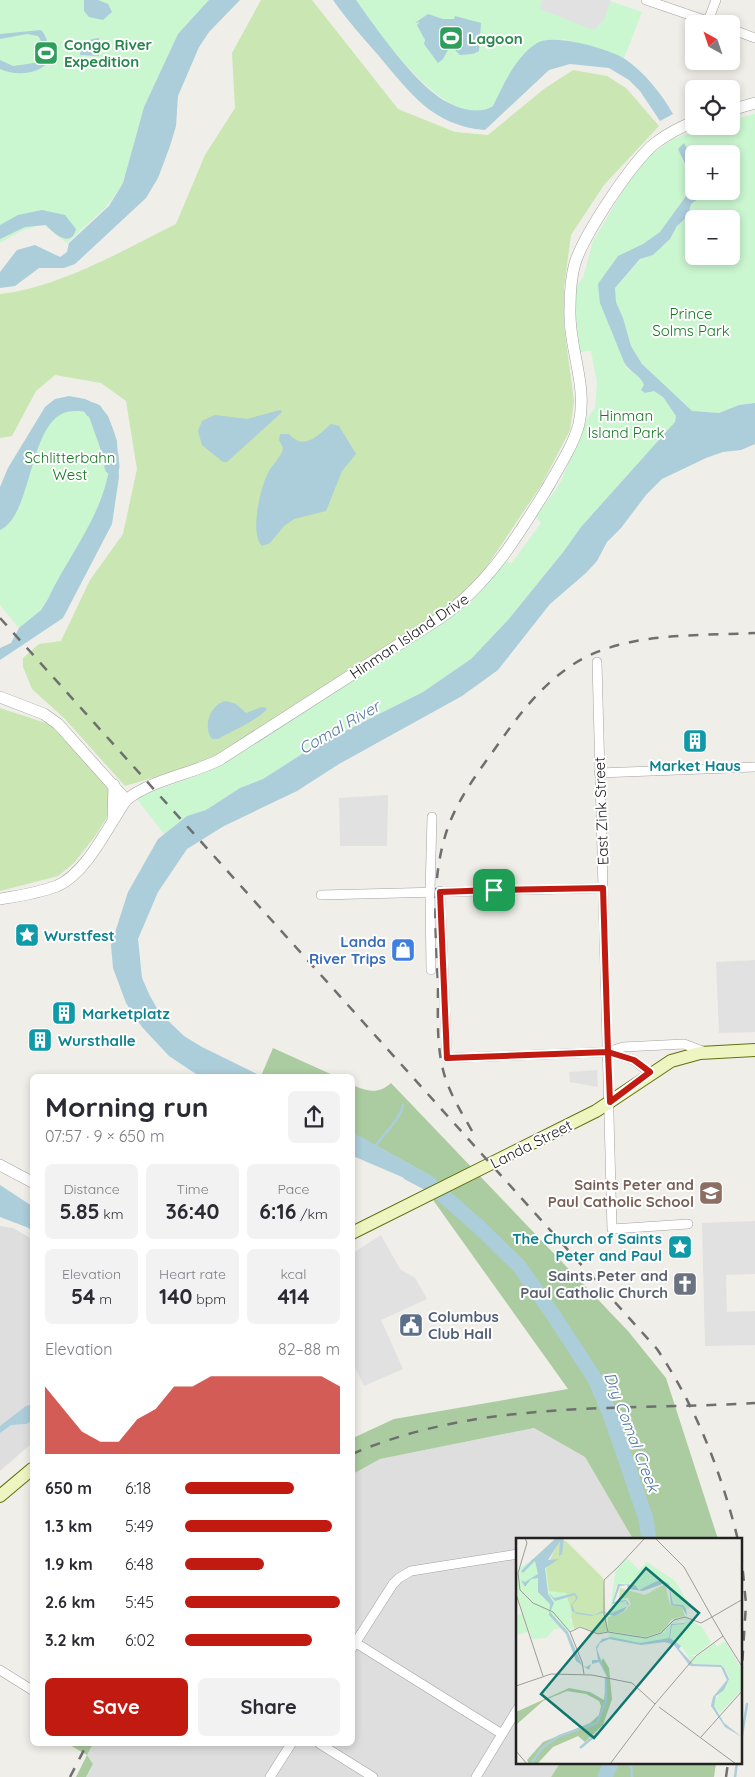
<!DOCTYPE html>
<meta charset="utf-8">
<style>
body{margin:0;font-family:Quicksand,sans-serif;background:#f2f2f3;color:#2b2b33;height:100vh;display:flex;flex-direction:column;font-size:19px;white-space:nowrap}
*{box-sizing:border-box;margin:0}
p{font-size:16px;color:#7c7c81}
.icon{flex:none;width:28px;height:28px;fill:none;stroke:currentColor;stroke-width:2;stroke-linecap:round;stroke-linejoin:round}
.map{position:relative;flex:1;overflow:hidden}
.panel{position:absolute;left:30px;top:1074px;width:325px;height:672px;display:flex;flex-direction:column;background:#fff;border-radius:8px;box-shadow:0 2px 8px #0003}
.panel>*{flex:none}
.needle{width:32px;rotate:320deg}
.controls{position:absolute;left:685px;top:15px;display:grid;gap:10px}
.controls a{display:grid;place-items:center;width:55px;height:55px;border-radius:8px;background:#fff;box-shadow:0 2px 8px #0003;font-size:25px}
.pin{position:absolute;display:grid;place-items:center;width:42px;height:42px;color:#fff;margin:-21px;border-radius:10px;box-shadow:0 2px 8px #0006}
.round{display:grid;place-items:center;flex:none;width:52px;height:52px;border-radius:8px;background:#f2f2f3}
.headline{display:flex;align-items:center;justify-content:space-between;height:85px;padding:0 15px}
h1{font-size:28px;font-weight:700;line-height:38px}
.stats{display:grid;grid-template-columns:repeat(3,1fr);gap:8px;height:85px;padding:5px 15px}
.stats div{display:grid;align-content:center;border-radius:8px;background:#f2f2f3;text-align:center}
.stats b{font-size:21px;font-weight:700}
.stats small{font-size:14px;font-weight:400}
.stats p{font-size:14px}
.chart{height:140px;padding:10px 15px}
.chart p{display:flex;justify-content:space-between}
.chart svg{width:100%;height:90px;margin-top:5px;fill:#c11a10;opacity:.7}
.action{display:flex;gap:10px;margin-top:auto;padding:10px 15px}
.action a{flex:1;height:58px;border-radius:8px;background:#c11a10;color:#fff;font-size:20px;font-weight:700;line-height:58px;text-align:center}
.action a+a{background:#f2f2f3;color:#2b2b33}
ul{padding:0 15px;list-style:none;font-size:16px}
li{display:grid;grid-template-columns:80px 60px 1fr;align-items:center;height:38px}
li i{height:12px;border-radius:6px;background:#c11a10}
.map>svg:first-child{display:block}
.residential{fill:#dfdede}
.grass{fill:#c9e6b3}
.forest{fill:#abcca0}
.park{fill:#caf6d0;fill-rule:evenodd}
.parking{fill:#e1e1e1}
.water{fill:#accdda}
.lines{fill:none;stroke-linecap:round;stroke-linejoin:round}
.stream{stroke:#accdda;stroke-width:2.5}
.river{stroke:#accdda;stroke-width:15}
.minor-casing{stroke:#a2a2a2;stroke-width:10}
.tertiary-casing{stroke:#a2a2a2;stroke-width:12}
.secondary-casing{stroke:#61710e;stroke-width:14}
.minor{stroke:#fff;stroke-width:9}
.tertiary{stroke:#fff;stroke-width:11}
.secondary{stroke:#eff5c1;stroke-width:12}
.rail{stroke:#6f6f6f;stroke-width:2.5;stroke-dasharray:10 10;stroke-linecap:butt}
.route-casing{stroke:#fff;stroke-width:10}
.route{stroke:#c11a10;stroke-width:6}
.labels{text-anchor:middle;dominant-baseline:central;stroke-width:4;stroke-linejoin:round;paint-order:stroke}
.leisure-label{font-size:15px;font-weight:bold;fill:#27864d;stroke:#fff;text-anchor:start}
.park-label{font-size:15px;fill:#157823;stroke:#fff}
.street-label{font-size:15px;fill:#212121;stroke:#fff}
.culture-label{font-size:15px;font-weight:bold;fill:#0d838f;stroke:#fff;text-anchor:start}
.shop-label{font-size:15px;font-weight:bold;fill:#366cbe;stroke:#fff;text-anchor:end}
.education-label{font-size:15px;font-weight:bold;fill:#785e54;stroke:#fff;text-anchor:end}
.worship-label{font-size:15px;font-weight:bold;fill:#5b616d;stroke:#fff;text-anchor:end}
.service-label{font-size:15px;font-weight:bold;fill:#4e5e75;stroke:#fff;text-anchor:start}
.water-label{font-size:16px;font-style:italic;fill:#5175a2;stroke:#fff}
.inset-river{fill:none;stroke:#accdda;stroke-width:2.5}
.inset-road{fill:none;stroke:#9d9c98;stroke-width:1}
.view{fill:#0f766e;fill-opacity:0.15;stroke:#0f766e;stroke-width:2.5}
.inset-edge{fill:none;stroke:#212121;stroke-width:2.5}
</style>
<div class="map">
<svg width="755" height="1777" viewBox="0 0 755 1777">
<rect width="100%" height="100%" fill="#f0eee8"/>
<g class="residential">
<path d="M0 1226 13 1228 32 1239V1443L0 1471Z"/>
<path d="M534 1428 585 1457 633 1539 518 1540V1763H560L551 1777H86L93 1764 87 1755 93 1744H352L353 1474 380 1459Z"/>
</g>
<g class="grass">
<path d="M261 0H312L398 109 455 132 488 135 544 89 573 70 607 76 626 88 659 126 604 185 571 235 564 287V326L574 401 570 430 542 484 481 575 460 598 218 756 192 766 125 786 65 719 32 689 23 667V658L39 644 61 641 90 580 123 534 137 469 126 401 101 383 55 375 36 391 12 436 0 438V294C58 288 124 250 176 224L205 155 235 108 232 53Z"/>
<path d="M0 708 49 724 104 780 111 796 109 814 96 835 74 863 58 876 0 891Z"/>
</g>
<g class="forest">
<path d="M273 1048 335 1076H261Z"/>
<path d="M391 1083 628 1331 666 1378 718 1539H633L585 1457 534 1428 380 1459 353 1474V1438L394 1419 568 1389 423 1186 433 1177 353 1133 352 1085C367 1091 378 1095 391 1083Z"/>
<path d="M68 1744H93L87 1755 93 1764 86 1777H76L87 1755Z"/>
<path d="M560 1763H716L714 1777H551Z"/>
</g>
<g class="park">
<path d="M0 0H209L178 34 144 107 123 183 107 206 67 243 43 224 21 231 0 243Z"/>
<path d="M356 0H607L642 12 624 58 564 39 522 55 493 106C449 135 377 31 356 0Z"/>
<path d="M755 114V403L739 405 719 413 692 412 642 364 631 346 623 318 616 302 615 288 641 259 653 255 670 239 677 226 688 216 691 204 701 197 702 191H731V154H694V162L684 143 681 158 694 185 660 232 643 244 618 256 611 266V332L620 349 624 362 627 369 637 374 644 385 663 397 676 416 675 422 581 527 564 551 508 620 471 659 423 692 313 747 263 779 240 788 206 810 187 816 164 834 137 799 139 796 202 774 231 759 456 613 479 594 505 560 511 564 541 523 536 517C544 504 555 493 562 479 571 460 583 420 595 408L597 383 591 351 580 352 575 310 576 286 583 278 593 241 629 181 644 160 673 139 709 126H731V120ZM694 219H731V256H694Z"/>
<path d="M84 407C101 422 112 446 109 469 104 506 82 539 64 571 58 583 51 597 42 607 36 615 27 621 19 628L0 605V525L36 443 57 410Z"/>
</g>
<g class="parking">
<path d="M542 0H611L604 19 594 30 540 9Z"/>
<path d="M388 795 387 846H340L339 798Z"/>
<path d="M755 960V1032L719 1033 716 962Z"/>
<path d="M597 1070 598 1087 570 1082 569 1072Z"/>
<path d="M755 1221V1274L726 1275 727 1312 755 1311V1345L705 1346 702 1223Z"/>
<path d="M381 1235 400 1269 415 1278 427 1299 381 1320 403 1369 364 1386 353 1363V1253Z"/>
</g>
<g class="water">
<path d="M84 0H98L108 4 112 12 103 20 89 17 84 11Z"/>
<path d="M209 0H240L209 32 199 47 178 96 176 126 170 146 158 178 146 198 75 264 64 268H39L15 286 0 288V272L17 250 35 245 60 257 67 252 69 243 109 206 123 183 144 107 178 34Z"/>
<path d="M333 0H356C375 27 410 76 436 95 450 106 477 117 493 106 504 84 515 57 537 43 554 33 609 49 625 59 644 72 662 94 673 114L660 121 640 91 629 80 609 68 570 64 549 70 485 130C433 126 410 93 379 56 363 38 347 20 333 0Z"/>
<path d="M428 14 443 19H454L455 16 481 23 479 51 473 54 460 55 453 48 448 50 443 59 438 63 424 44 425 40 417 25 420 22 415 23Z"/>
<path d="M41 30C49 38 48 50 49 60 41 75 14 76 0 69V60L13 66 41 62C45 55 43 41 38 36L27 34 0 39V34Z"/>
<path d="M99 38V56L80 55C81 43 87 39 99 38Z"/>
<path d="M684 143 694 162V183L678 149Z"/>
<path d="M694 185V191H702L701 197 691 204 688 216 677 226 670 239 653 255 640 259 615 288 616 302 623 318 631 346 642 364 692 411 719 413 739 405 755 403V444L741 450 723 452 706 458 662 479 646 495 621 528 607 542 597 561 586 573 550 604 498 670 462 696 339 764 297 791 224 826 187 849 158 892 138 939 142 978 150 996 159 1012 184 1036 202 1047 261 1076 196 1074 169 1056 142 1027 126 1003 113 968 111 945 128 892 158 839 187 816 206 810 240 788 263 779 313 747 423 692 471 659 508 620 564 551 581 527 675 422 676 416 663 397 654 391 645 393 641 390 644 385C640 374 629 372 624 362L600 303 598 284 618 256 643 244 660 232Z"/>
<path d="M42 210 65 215 76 229C71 249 53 233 46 225L25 227 0 239V225L18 215Z"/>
<path d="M69 396 85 399 100 406 108 416 113 429 117 441 119 477 112 524 63 618 0 660V648L11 643 19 628 41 610 48 599C70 551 120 495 108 438 107 433 101 427 98 422 92 413 87 411 76 411 27 409 36 513 0 530V487L8 468 45 407 55 399Z"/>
<path d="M280 410 282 411 281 413 227 462H223L202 445 198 431 202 421 215 415 247 419Z"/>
<path d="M331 424 339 426 356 454 342 471 326 511 294 519 284 526 270 543 262 546C249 533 261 485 269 471 273 464 279 459 282 452L283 448 279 440 280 434H289C304 452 319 434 331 424Z"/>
<path d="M226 701 236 704 246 713 262 707 267 708C263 718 228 733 218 739H212C202 727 211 703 226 701Z"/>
<path d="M352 1133 356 1134 433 1177 423 1186 353 1156Z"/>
<path d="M0 1185 32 1206V1235L29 1228 0 1217Z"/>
<path d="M32 1404V1421L26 1424 11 1425 0 1433V1426L26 1406Z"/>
</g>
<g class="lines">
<g class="stream">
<path d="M374 1148C382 1136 401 1118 403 1105"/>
<path d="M741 1741 747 1704"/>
<path d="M631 1763 632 1777"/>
<path d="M735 1777 737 1763"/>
</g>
<g class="river">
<path d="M92 410 95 411 111 456 112 467"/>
<path d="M409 1173 430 1184 478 1226 519 1266 552 1313 595 1379 611 1417 646 1519 649 1540"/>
<path d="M605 1777 611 1763"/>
</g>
<defs>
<g id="minor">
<path d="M646 0 716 24"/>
<path d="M708 21 716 0"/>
<path d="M731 29 755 38"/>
<path d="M597 662 612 1229 688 1224"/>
<path d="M599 773 755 767"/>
<path d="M440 891 447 1058 608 1052 623 1047 684 1044 705 1052"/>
<path d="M321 895 603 888"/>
<path d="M431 970 430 892 432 817"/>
<path d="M608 1052 634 1060 650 1073"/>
<path d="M356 1643 502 1734"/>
<path d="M352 1648 393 1584 399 1578 411 1571 518 1554"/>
<path d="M0 1670 32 1690"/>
<path d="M320 1744 373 1777"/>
<path d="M270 1777 291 1744"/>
<path d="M476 1777 518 1708"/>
</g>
<g id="tertiary">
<path d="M731 110 755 103"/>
<path d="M0 697 44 714 58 724 126 800C108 826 87 873 57 886 39 893 18 896 0 899"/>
<path d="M126 800C153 779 189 775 219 760L440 618C489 585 519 534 549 485 560 465 573 446 579 424 588 384 568 347 570 308 570 293 571 277 575 263 585 233 630 165 654 144 666 135 680 127 694 122"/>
<path d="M113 819 114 785"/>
<path d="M0 1165 32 1182"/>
</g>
<g id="secondary">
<path d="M352 1233 596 1111 671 1061 700 1053 755 1050"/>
<path d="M0 1496 32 1469"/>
</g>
</defs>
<use href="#minor" class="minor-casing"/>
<use href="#tertiary" class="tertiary-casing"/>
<use href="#secondary" class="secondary-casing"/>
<use href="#minor" class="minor"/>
<use href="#tertiary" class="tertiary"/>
<use href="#secondary" class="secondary"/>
<g class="rail">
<path d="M0 618 657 1349C696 1407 721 1471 738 1540"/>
<path d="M472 1131C462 1113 451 1096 445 1077 436 1048 438 1016 438 987 436 934 430 881 447 830 459 795 483 766 504 736 526 705 553 673 588 656 639 632 699 636 755 633"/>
<path d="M352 1454C480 1399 620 1411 755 1403"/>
<path d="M741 1551 746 1604 741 1682"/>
<path d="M70 1777 87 1744"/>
<path d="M726 1777 728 1763"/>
</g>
</g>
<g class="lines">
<defs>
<path id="route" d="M494 890 440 892 447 1058 608 1052 610 1102 650 1072 634 1060 608 1052 603 888 494 890"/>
</defs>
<use href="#route" class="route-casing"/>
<use href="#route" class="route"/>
</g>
<defs>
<symbol id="stadium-square" viewBox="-11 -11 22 22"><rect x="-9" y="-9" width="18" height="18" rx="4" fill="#2e9e5b" stroke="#fff"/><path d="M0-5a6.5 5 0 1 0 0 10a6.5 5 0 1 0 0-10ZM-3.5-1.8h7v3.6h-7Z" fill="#fff"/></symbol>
<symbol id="building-square" viewBox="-11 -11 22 22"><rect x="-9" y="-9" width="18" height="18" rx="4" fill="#0f9aa8" stroke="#fff"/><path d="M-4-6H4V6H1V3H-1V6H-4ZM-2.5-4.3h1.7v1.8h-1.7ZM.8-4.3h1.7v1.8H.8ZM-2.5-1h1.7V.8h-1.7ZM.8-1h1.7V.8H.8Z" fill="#fff"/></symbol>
<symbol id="sight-square" viewBox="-11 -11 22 22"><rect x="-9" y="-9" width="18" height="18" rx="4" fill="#0f9aa8" stroke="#fff"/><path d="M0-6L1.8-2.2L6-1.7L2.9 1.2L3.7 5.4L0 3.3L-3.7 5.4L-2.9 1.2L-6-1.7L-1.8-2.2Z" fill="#fff"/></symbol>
<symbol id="shop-square" viewBox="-11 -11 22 22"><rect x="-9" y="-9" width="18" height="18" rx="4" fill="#3f7fe0" stroke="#fff"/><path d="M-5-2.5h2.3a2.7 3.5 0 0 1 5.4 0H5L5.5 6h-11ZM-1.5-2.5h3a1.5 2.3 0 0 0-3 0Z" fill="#fff"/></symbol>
<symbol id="school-square" viewBox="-11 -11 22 22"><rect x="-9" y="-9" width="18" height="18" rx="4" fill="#8d6e63" stroke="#fff"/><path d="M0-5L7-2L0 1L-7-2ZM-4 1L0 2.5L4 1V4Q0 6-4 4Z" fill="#fff"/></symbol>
<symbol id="church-square" viewBox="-11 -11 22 22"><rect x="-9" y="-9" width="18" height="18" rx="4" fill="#6b7280" stroke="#fff"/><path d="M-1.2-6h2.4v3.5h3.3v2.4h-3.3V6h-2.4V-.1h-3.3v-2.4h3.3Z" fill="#fff"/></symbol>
<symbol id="civic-square" viewBox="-11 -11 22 22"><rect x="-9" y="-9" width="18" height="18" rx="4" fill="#5c6f8a" stroke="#fff"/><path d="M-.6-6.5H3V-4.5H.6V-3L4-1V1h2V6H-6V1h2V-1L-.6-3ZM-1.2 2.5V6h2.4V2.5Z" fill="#fff"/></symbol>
</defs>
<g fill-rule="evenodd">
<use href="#stadium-square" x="437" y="24" width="28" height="28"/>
<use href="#stadium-square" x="32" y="39" width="28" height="28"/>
<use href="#building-square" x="681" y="727" width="28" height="28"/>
<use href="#sight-square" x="13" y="921" width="28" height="28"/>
<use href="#shop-square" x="389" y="936" width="28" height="28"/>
<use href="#building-square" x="50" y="999" width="28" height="28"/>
<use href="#building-square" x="26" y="1026" width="28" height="28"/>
<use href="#school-square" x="697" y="1179" width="28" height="28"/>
<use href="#sight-square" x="666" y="1233" width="28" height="28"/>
<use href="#church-square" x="671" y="1270" width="28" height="28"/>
<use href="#civic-square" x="397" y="1311" width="28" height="28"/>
</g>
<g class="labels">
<g class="leisure-label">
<text x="468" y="38">Lagoon</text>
<text x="64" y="44">Congo River<tspan x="64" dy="17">Expedition</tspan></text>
</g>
<g class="park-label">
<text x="691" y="313">Prince<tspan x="691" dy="17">Solms Park</tspan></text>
<text x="626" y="415">Hinman<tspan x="626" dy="17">Island Park</tspan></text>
<text x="70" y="457">Schlitterbahn<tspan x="70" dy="17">West</tspan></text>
</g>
<g class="street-label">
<text transform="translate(409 636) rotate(-34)">Hinman Island Drive</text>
<text transform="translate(601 811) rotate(-92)">East Zink Street</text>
<text transform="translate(531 1144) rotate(-27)">Landa Street</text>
</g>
<g class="culture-label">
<text x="695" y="765" text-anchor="middle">Market Haus</text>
<text x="44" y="935">Wurstfest</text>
<text x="82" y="1013">Marketplatz</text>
<text x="58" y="1040">Wursthalle</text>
<text x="662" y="1238" text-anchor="end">The Church of Saints<tspan x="662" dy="17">Peter and Paul</tspan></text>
</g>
<g class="shop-label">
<text x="386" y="941">Landa<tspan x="386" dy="17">River Trips</tspan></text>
</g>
<g class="education-label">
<text x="694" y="1184">Saints Peter and<tspan x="694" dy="17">Paul Catholic School</tspan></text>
</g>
<g class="worship-label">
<text x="668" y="1275">Saints Peter and<tspan x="668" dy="17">Paul Catholic Church</tspan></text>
</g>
<g class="service-label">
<text x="428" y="1316">Columbus<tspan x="428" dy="17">Club Hall</tspan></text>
</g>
<g class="water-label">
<text transform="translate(339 727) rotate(-30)">Comal River</text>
<text transform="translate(632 1432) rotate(69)">Dry Comal Creek</text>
</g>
</g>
<g transform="translate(516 1538)">
<rect width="226" height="226" fill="#f0eee8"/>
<path d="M43 3H50L87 40 91 93 82 96 64 88 58 91 51 63 32 54 30 30ZM149 46 154 67 166 69 169 78 156 81 147 93 130 99 92 93V79L107 75 115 66 112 60 103 61 104 50 129 57Z" fill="#c9e6b3"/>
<path d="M87 120 93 130 96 161 87 187 69 204 62 198 37 209 21 226H13L11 222 27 204 74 185 83 177 85 168 83 163 70 156 51 153 27 163 0 187V174L53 150 74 154 88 162 91 139 85 124Z" fill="#abcca0"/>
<path d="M21 19 30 28 33 53 50 55 56 75 54 82 58 88 52 94 47 90 38 91 30 100 16 101 0 55V37L5 29ZM111 20 123 32 131 24 159 43 175 69 170 71 167 67 157 66 155 49 148 43 120 52 107 45 100 48 97 67 110 63 112 67 94 76 99 34ZM6 76 12 94 0 97V77ZM170 80 186 89 195 104 180 117H175L180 120 198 105 201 109 209 103 226 132V151L204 175 197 166 213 140 210 132 205 127 177 126 166 109 155 101 156 87 166 86 169 85 170 81 155 86 153 100 124 105 92 99 93 95 133 100 148 94 158 83Z" fill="#caf6d0"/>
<path d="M40 0H48L46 16 43 18 44 3 32 22 43 21 29 30 32 56 38 65 34 74 52 94 66 127 70 129 75 126 73 132 60 123 50 96 33 77 34 66 22 54V40L15 41 9 49 5 42 9 44 22 36 19 23H15ZM141 43H148L153 46 157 66 167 67 170 71 171 78 166 69 155 67 153 48 149 45 127 53 112 51 111 47 104 48 98 64 110 62 113 66 107 74 98 78 87 75 75 78 61 76 56 73 55 67 60 61 59 57 39 63 34 57 33 55 38 60 59 55 62 60 56 67 59 74 78 77 86 73 93 76 112 68 110 63 96 66 102 46 119 47 123 52ZM170 81 168 86 156 87 154 100 165 108 163 111 177 126 205 127 208 130 213 141 208 152 200 158 198 168 208 185 226 199 209 189 195 168 197 159 211 142 205 129 174 128 158 107 149 104 125 107 93 101 84 105 81 111 91 139 83 124 76 126V122H82L80 109 86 101 95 99 124 105 153 100 155 86 168 85Z" fill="#accdda"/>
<path class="inset-river" d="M6 34 18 22M64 210 82 195M15 226 26 210 43 198 81 185 90 163V139"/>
<path class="inset-road" d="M9 0 11 5 2 35 4 52 17 65 37 74 54 94 66 124 68 136M102 29 129 0M0 56 27 138M54 94 64 89 82 96 92 94 88 76V42L102 29M92 94 130 100 145 95 158 82 169 79 185 85 196 79 168 29 139 0M207 98 227 130M0 148 35 136 76 137 116 145 139 166M143 169 220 226M185 199 227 152M0 213 11 226M94 226 139 166 180 118 207 98 196 79 227 61"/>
<path class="view" d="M130 30 183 75 78 200 25 156Z"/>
<rect width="226" height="226" class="inset-edge"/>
</g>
</svg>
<div class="controls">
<a><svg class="needle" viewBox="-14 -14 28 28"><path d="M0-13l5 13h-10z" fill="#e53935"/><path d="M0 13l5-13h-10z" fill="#7c7c81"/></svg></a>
<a><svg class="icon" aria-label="locate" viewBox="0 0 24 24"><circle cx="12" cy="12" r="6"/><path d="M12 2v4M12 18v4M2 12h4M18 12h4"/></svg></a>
<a>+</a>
<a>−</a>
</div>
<div class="pin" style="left:494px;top:890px;background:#1e9e55"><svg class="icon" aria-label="arrive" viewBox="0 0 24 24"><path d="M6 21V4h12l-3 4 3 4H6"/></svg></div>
<section class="panel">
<div class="headline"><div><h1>Morning run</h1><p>07:57 · 9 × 650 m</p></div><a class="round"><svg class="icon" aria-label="share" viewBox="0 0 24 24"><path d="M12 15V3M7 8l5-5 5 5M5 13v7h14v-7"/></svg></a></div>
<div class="stats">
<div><p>Distance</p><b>5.85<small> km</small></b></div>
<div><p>Time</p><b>36:40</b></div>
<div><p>Pace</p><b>6:16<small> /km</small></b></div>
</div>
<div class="stats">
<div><p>Elevation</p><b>54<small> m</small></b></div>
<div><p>Heart rate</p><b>140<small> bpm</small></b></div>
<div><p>kcal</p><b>414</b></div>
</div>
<div class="chart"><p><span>Elevation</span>82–88 m</p>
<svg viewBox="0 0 160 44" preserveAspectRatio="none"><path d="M0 44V11L10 22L20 33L30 38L40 38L50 27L60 22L70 11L80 11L90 6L100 6L110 6L120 6L130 6L140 6L150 6L160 11V44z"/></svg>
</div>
<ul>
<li><b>650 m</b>6:18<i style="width:70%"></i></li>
<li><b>1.3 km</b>5:49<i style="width:95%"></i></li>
<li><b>1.9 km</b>6:48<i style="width:51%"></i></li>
<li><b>2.6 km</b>5:45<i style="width:100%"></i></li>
<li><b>3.2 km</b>6:02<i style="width:82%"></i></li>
</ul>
<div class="action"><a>Save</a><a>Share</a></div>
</section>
</div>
